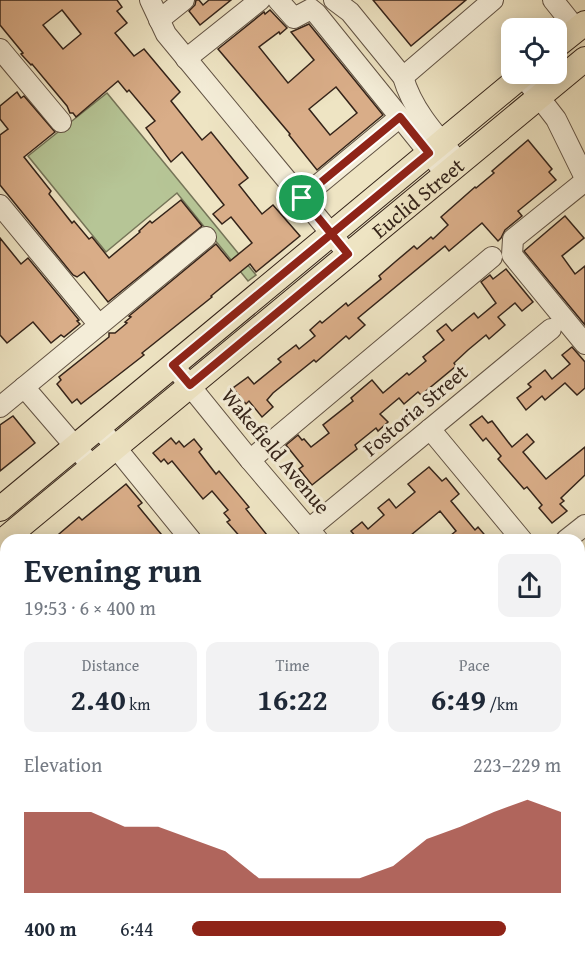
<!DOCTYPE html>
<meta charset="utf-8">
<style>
body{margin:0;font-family:"Gentium Book Plus",serif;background:#f2f2f3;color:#1f2937;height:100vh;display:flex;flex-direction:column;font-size:22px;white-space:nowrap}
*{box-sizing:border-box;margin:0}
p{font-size:20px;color:#747a83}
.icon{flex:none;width:33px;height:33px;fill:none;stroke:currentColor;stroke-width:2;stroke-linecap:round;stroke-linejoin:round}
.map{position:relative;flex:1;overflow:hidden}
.panel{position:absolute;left:0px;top:534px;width:585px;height:429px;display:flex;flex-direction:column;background:#fff;border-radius:18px 18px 0 0;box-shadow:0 3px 15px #0003}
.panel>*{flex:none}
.buttons{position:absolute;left:501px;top:18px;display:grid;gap:12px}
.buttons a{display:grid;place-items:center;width:66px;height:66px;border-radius:12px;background:#fff;box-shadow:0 3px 15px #0003;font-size:30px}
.pin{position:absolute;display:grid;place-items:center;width:51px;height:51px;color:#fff;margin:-26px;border:3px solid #fff;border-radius:50%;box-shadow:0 2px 6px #0007}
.round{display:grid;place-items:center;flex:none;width:63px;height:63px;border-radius:12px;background:#f2f2f3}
.head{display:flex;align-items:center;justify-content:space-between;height:102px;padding:0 24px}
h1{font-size:33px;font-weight:700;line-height:45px}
.stats{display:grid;grid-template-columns:repeat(3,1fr);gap:9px;height:102px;padding:6px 24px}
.stats div{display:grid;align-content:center;border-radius:12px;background:#f2f2f3;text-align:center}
.stats b{font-size:30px;font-weight:700}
.stats small{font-size:16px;font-weight:400}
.stats p{font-size:16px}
.chart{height:168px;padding:12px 24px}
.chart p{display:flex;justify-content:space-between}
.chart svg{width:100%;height:108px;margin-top:6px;fill:#8f2418;opacity:.7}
ul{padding:0 24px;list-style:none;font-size:20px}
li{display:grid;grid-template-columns:96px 72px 1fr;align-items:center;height:45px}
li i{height:15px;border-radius:8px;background:#8f2418}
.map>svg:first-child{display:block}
.green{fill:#b6c596;stroke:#757458;stroke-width:1.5}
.building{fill:#d9ad88;stroke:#342319;stroke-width:1.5;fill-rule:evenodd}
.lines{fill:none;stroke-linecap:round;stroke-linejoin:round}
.minor-casing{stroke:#625344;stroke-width:22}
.major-casing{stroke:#342319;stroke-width:26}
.minor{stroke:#f4edd8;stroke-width:20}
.major{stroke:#eee4c3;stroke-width:24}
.route-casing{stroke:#fff;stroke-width:12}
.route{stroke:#8f2418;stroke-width:8}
.labels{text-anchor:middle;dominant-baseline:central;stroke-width:6;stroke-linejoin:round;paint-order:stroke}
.street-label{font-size:21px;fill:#342319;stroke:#f4edd8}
</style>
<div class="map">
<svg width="585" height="963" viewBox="0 0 585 963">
<rect width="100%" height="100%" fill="#eee4c3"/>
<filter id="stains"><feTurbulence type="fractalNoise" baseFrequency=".00333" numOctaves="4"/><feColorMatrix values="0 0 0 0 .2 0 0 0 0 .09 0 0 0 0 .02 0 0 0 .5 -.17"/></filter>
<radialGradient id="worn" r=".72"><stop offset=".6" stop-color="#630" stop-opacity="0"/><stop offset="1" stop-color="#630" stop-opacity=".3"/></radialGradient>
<path class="green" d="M107 93 256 275 248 281 177 193 106 252 28 156Z"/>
<g class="building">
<path d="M0 0H117L122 7 117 11 127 23 115 33 134 56 144 49 180 92 171 101 202 140 211 132 248 178 239 185 262 214 273 205 300 236 256 272 250 264 211 296 212 297 142 353 144 355 81 404 77 399 72 403 57 384 61 380 59 377 109 337V333H115L127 323 125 322 131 317 129 316 216 244 230 261 252 243 231 217 222 224 213 214 224 205 182 152 171 162 146 128 155 121 129 90 127 92 118 81 76 117 73 113H70L67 106 32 64 31 65 21 54 23 53 0 25ZM62 10 81 34 63 49 43 25Z"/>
<path d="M196 0H199L203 5 209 0H231L200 25 189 11 195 5Z"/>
<path d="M373 0H466L411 46Z"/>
<path d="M270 10 287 28 280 34 279 32 259 47 288 83 314 60 291 32 309 24 383 115 317 170 289 135 290 134 218 49 264 12 265 14ZM336 87 357 113 330 135 309 109Z"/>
<path d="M17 92 21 98 24 96 55 132 24 157 51 191 49 194 72 223 74 221 89 239 92 237 109 258 140 232 139 231 150 221 152 223 181 200 202 226 108 302 84 272 77 277 73 275 0 185V135L8 129 0 119V106Z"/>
<path d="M528 140 552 169 549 172 556 180 518 211 522 216 505 230 501 238 498 241 482 223 449 251 445 246 358 318 365 325 349 339 346 336 316 362 314 360 273 393 267 400 273 407 262 417 249 401 246 404 233 388 248 377 254 384 281 362 278 359 296 345 299 349 315 336 310 330 320 321 322 323 346 303 348 306 381 279 379 276 395 262 414 246 417 249 431 237 433 239 448 225 441 217 475 187 476 188 494 173 492 171Z"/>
<path d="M565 216 584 238 562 256 575 274 585 266V325L524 251Z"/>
<path d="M0 238 21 264 28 258 79 320 77 321 80 324 64 337 61 335 51 343 33 322 7 343 0 335Z"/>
<path d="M506 269 533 302 522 311 515 303 498 317 505 325 489 339 486 335 468 350 454 363 456 366 421 395 418 392 404 404 399 398 380 414 388 422 378 431 376 428 355 445 357 449 312 485 299 469 303 466 286 445 298 435 302 440 304 439 311 447 329 433 323 425 353 401 351 398 372 380 383 393 407 373 409 375 426 361 423 357 444 340 437 331 446 324 452 331 474 313 478 318 496 303 481 282 490 275 493 279Z"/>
<path d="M572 347 585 362V388L577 395 565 383 545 400 542 396 526 410 517 398 531 387 528 384 545 370 552 379 570 364 562 355Z"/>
<path d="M13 416 35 443 0 471V425Z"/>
<path d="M482 416 488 423 492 421 512 447 527 434 534 442 523 452 546 479 585 447V475L561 498 564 501 560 504 567 511 552 523 539 508 542 505 527 487 524 489 498 459 501 456 486 438 483 441 470 425Z"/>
<path d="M171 438 176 444 179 441 184 447 194 439 202 449 199 452 216 474 219 471 249 507 246 509 271 540H243L227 522 230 520 224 513 228 510 212 491 203 499 172 461 168 464 164 459 161 462 153 453Z"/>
<path d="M429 467 442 481 446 478 459 494 451 501 475 530 478 527 489 540H445L456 531 440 511 405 540H354L357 538 351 531 362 522 368 529 384 515 378 508 389 499 396 508 415 492 408 484Z"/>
<path d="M126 484 142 503 138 506 166 540H52L79 517 82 520Z"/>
</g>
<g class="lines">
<defs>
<g id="minor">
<path d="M150 0 166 34 348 254"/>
<path d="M278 0 294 18 311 9 316 13 445 173"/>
<path d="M334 0 350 12 403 77C413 111 436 135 459 162"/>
<path d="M553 0 577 30"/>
<path d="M159 20 184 0"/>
<path d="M0 49 61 122"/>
<path d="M186 59 260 0"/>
<path d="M522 75 556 119 585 178"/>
<path d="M403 77 493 0"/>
<path d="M585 181 513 239 512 255 585 344"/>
<path d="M302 198 400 117"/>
<path d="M0 205 99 325"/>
<path d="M173 365 250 460 318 540"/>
<path d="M24 387 85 458"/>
<path d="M0 407 206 237"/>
<path d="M99 427 191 540"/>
<path d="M430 429 522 540"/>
<path d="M250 460 492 257"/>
<path d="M309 529 551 329"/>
<path d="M566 540 585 525"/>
<path d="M0 596 6 602"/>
<path d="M579 609 585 616"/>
<path d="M2 739 6 744"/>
<path d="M579 852 585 860"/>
<path d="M0 933 6 928"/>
<path d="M418 957 423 963"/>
</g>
<g id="major">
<path d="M556 46 585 23"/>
<path d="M0 509 524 74"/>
<path id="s1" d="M0 543 585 59"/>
</g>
</defs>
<use href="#minor" class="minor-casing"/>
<use href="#major" class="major-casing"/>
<use href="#minor" class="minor"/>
<use href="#major" class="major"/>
</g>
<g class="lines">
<defs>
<path id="route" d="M302 198 348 254 190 385 173 365C258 294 344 224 429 153L400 117 302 198"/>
</defs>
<use href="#route" class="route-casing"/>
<use href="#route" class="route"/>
</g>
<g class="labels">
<g class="street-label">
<text stroke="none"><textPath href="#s1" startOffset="542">Euclid Street</textPath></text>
<text transform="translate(415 410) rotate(-40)">Fostoria Street</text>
<text transform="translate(276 451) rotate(50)">Wakefield Avenue</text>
</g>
</g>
<rect width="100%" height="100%" filter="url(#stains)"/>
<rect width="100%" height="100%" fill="url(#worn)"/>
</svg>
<div class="buttons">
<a><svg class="icon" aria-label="locate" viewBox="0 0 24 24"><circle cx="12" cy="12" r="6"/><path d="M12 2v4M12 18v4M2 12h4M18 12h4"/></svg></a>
</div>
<div class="pin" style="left:302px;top:198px;background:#1e9e55"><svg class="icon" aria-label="arrive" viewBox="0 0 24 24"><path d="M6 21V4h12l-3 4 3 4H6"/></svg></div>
<section class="panel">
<div class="head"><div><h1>Evening run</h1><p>19:53 · 6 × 400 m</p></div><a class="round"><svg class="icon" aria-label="share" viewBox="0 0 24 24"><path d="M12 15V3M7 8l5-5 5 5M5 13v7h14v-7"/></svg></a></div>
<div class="stats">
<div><p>Distance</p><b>2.40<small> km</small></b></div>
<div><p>Time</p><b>16:22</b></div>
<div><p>Pace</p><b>6:49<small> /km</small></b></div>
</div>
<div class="chart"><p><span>Elevation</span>223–229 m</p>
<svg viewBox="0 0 160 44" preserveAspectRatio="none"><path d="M0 44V11L10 11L20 11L30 17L40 17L50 22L60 27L70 38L80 38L90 38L100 38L110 33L120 22L130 17L140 11L150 6L160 11V44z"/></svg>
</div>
<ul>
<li><b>400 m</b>6:44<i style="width:85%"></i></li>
</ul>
</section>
</div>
